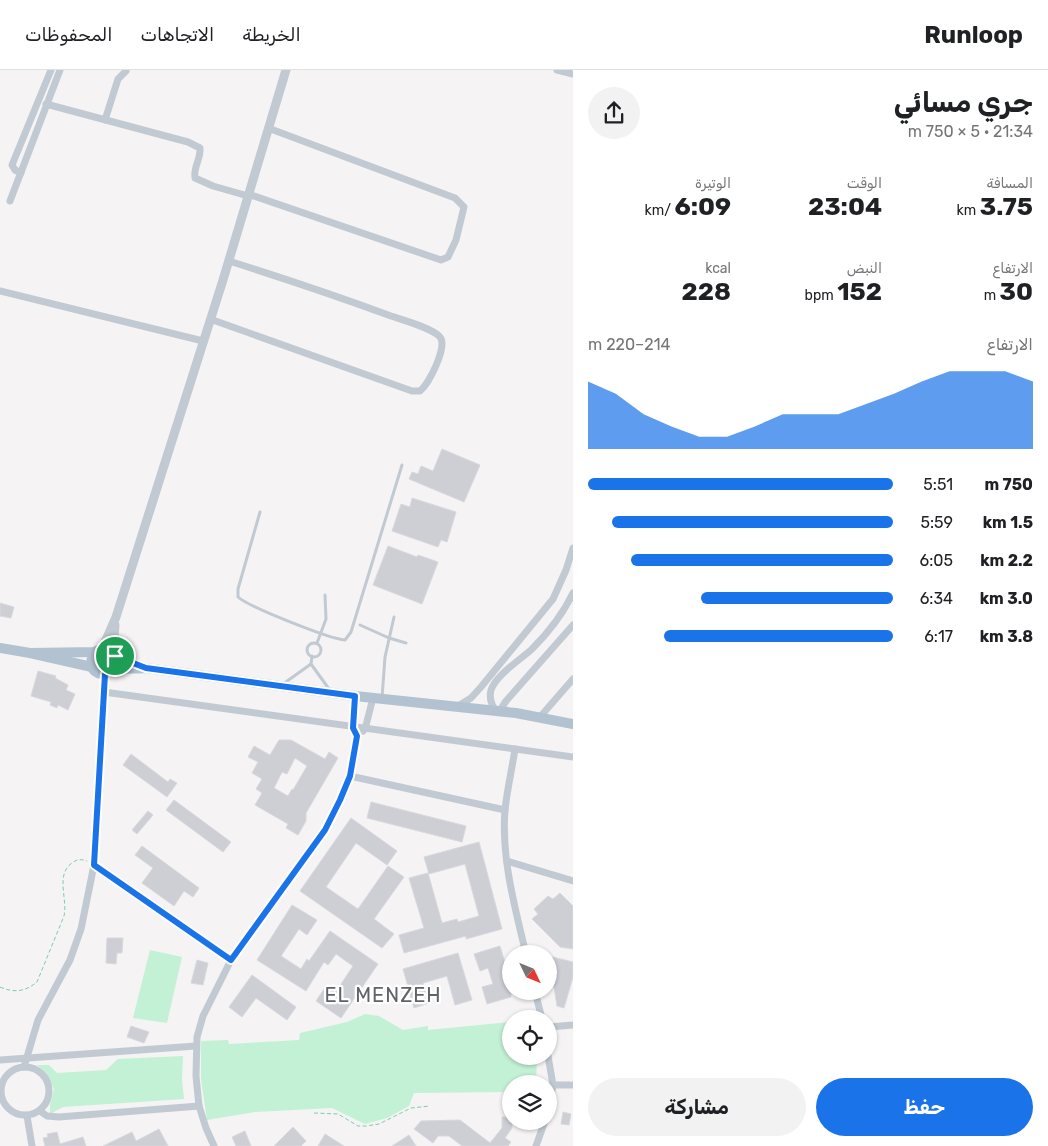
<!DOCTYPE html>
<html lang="ar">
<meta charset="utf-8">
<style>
body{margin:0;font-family:Rubik,"Noto Naskh Arabic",sans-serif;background:#f2f2f2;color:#202124;direction:rtl;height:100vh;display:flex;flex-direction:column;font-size:19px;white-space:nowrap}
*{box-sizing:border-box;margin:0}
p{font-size:16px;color:#757577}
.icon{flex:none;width:28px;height:28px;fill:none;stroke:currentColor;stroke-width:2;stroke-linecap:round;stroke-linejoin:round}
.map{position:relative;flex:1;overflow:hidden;direction:ltr}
.panel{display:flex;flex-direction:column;background:#fff;width:475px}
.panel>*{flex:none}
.needle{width:32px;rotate:133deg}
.controls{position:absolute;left:502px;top:875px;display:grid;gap:10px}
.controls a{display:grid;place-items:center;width:55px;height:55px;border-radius:50%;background:#fff;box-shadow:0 1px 4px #0004;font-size:25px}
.pin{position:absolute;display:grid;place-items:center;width:42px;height:42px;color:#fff;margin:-21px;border:2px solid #fff;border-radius:50%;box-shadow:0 1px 5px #0007}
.round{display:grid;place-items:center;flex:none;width:52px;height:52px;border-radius:26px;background:#f2f2f2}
.overview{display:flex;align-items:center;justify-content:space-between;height:85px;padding:0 15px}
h1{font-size:28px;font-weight:700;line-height:38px}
.metrics{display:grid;grid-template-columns:repeat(3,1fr);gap:8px;height:85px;padding:5px 15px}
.metrics div{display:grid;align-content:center}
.metrics b{font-size:25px;font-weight:700}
.metrics small{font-size:14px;font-weight:400}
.metrics p{font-size:14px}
.chart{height:140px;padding:10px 15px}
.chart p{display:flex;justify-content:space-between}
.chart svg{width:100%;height:90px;margin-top:5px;fill:#1a73e8;opacity:.7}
.button{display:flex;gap:10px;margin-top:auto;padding:10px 15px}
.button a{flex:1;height:58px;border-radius:30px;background:#1a73e8;color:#fff;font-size:20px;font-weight:700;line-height:58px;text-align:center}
.button a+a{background:#f2f2f2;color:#202124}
ul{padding:0 15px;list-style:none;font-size:16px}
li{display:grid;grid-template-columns:80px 60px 1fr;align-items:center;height:38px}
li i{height:12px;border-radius:6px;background:#1a73e8}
header{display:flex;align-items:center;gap:30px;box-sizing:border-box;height:70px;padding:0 25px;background:#fff;border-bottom:1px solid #e0e0e0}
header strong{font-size:24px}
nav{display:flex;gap:28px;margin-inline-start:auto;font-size:18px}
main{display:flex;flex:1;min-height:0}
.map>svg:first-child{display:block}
.green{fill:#c3f1d5}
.building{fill:#cdcfd5;stroke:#d7d9de;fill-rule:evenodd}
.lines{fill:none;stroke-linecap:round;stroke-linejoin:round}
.path{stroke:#7ad0a6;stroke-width:1;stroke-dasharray:4 2.5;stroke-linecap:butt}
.service{stroke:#c1cad2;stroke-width:3}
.minor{stroke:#c1cad2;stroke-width:7}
.tertiary{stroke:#c1cad2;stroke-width:9}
.primary{stroke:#b3c2d1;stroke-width:10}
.route-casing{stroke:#fff;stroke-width:10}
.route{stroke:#1a73e8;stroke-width:6}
.labels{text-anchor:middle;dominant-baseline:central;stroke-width:4.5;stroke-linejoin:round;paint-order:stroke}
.quarter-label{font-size:20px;letter-spacing:1px;fill:#5f6368;stroke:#fff}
</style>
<header>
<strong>Runloop</strong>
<nav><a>الخريطة</a><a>الاتجاهات</a><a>المحفوظات</a></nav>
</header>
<main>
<section class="panel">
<div class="overview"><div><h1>جري مسائي</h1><p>21:34 · 5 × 750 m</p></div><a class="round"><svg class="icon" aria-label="share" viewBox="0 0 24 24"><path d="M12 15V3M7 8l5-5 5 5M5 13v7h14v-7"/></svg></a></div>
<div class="metrics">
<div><p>المسافة</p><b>3.75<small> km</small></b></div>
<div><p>الوقت</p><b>23:04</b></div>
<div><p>الوتيرة</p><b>6:09<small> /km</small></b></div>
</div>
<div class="metrics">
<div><p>الارتفاع</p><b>30<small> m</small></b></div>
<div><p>النبض</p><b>152<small> bpm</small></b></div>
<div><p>kcal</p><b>228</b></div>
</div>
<div class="chart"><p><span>الارتفاع</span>214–220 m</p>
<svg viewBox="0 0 160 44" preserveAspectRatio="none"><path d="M0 44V11L10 17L20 27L30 33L40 38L50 38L60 33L70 27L80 27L90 27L100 22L110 17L120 11L130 6L140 6L150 6L160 11V44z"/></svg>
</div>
<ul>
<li><b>750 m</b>5:51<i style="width:100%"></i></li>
<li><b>1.5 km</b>5:59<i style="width:92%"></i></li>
<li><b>2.2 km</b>6:05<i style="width:86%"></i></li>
<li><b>3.0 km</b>6:34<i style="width:63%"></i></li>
<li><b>3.8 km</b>6:17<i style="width:75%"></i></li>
</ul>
<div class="button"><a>حفظ</a><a>مشاركة</a></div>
</section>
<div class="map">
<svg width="573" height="1076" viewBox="0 0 573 1076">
<rect width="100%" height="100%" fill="#f5f3f3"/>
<g class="green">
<path d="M150 880 182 887 167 953 133 948Z"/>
<path d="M365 944 379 946 403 960 428 956V960L511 952V986H537L536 1014H511V1022L414 1023 409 1036 387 1048 365 1054 332 1038 255 1042 207 1050 201 1009V971L228 970 229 974 299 970 300 963 347 952Z"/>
<path d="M183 986 182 1010 184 1029 63 1037 50 1044V1035L54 1019 46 1003 37 995H49L57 1003 106 1000 118 989Z"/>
</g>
<g class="building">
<path d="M442 379 480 395 464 432 409 409 412 402 418 404 421 396 433 401Z"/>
<path d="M412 428 456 442 447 472 441 470 438 477 392 461 401 434 410 437Z"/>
<path d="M388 476 417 487 418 485 438 492 422 534 373 515Z"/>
<path d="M0 533 14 537 11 548 0 546Z"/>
<path d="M38 601 56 606 55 608 68 615 66 620 75 624 68 640 58 635 57 638 50 635 51 632 31 626Z"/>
<path d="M279 670H291L325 689 329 682 338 688 306 743V751L298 765 286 758 288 754 255 735 262 723 256 719 262 709 252 703 258 692 248 687 254 676 270 685ZM295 688 307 696 293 720 292 719 288 726 274 718 282 702 287 704Z"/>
<path d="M131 684 168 712 170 709 177 713 167 727 123 695Z"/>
<path d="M174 730 231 772 223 782 166 740Z"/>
<path d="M371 732 466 756 462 772 367 748Z"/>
<path d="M148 741 153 745 137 764 132 760Z"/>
<path d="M351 748 397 781 387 795 356 773 326 817 358 839 388 796 404 807 374 849 394 864 382 878 300 821Z"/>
<path d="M479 772 502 859 466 869V866L404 883 399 865 424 858 409 808 428 803 442 853 457 849 458 852 479 846 465 794 429 804 424 787Z"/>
<path d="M142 776 199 818 193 827 184 821 174 836 142 813 153 798 135 785Z"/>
<path d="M560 823 573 836V879L560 877 532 849 538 844 534 839 548 826 553 829Z"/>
<path d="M292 835 317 850 307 865 299 859 281 886 301 899 307 889 309 891 330 861 378 894 341 948 316 931 326 916 335 923 353 896 336 884 328 895 324 892 306 921 257 890Z"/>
<path d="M107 868H123L122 883H117L116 894 106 893Z"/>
<path d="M500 876 511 913V927L487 934 482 917 493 914 488 898 480 901 474 884Z"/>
<path d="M458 883 472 930 455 935 447 906 423 913 429 933 414 938 403 899Z"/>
<path d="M549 886 573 892V907L564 938 557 936Z"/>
<path d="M197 890 208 893 203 915 191 913Z"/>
<path d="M252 905 296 937 287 950 256 928 242 947 229 937Z"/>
<path d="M131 956 149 962 144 973 127 967Z"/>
<path d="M563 1042 571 1044 569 1055 561 1054Z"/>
<path d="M502 1047H511L512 1051V1058L505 1068 511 1072 508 1076H462L449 1066H438L433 1073 414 1059 421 1051 460 1050 490 1073 502 1058Z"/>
<path d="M293 1057 306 1071 301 1076H274Z"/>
<path d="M159 1059 168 1076H103L132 1062 136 1071Z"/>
<path d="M245 1061 251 1076H236L232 1067Z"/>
<path d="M57 1062 60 1074 83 1067 86 1076H45L43 1068 48 1067 47 1064Z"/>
<path d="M325 1064 344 1076H318Z"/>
<path d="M409 1065 416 1076H392Z"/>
</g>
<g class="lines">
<g class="path">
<path d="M0 917C14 923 25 922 37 912L64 846C68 829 55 805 72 793 77 789 81 789 87 791"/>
<path d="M314 1043 338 1044 358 1056H366L379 1054 411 1038 430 1036"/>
</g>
<g class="service">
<path d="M260 442 238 519V527C249 537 330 569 345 570L351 562 402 395"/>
<path d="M360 555 389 568 406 573"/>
<path d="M317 573 326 549 325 525"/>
<circle cx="314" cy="580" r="7"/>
<path d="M312 586 311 594 329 619"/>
<path d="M283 614 311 594"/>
<path d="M382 628 385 587 394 547"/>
</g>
<g class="minor">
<path d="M557 0 573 4"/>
<path d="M46 34 188 72 200 78C201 89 193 97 195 108L213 116 248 126"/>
<path d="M105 50 118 9 126 1"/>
<path d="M21 103 15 100 12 95 51 0"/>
<path d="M248 124 441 190 448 187 456 170 464 137 455 128 268 58"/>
<path d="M10 131 60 0"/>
<path d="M0 221 203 271"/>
<path d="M210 249 412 321H420C429 314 448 276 440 267 432 258 403 250 391 246 337 226 283 208 229 191"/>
<path d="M104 622 105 604"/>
<path d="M458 636 471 628 481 617 553 529 566 500 573 478"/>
<path d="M497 642C491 635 489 628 491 620 496 605 520 590 532 579 548 563 563 544 573 523"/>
<path d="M499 642 506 631 573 555"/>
<path d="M540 647 573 609"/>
<path d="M363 661 365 659 373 628"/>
<path d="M515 679C512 699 507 720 505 740 501 787 515 838 526 884"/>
<path d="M350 706 505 740"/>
<path d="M507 791 573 811"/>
<path d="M94 795 231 890"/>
<path d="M535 921 542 949"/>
<path d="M549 957 573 955"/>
<path d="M548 986 553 1015 549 1036"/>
<path d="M0 990 196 976"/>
<circle cx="25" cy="1021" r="24"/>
<path d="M24 997 38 950 70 890 81 859 94 795 104 622 573 687"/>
<path d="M553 1015H573"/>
<path d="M40 1041 47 1046 59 1047 199 1036"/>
<path d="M27 1046 32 1076"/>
<path d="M214 1076 206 1058 199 1036 196 1006 197 967 203 946 231 890 325 760 340 731 350 706 357 666 353 657 355 626"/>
<path d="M536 1076 545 1051"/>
</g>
<g class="tertiary">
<path d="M102 579 116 547 223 210 286 0"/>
<path d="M113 582 115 555"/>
</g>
<g class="primary">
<path d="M0 578 30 583 92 597"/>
<path d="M95 582C89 590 90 603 102 604 107 604 109 601 113 600 123 598 136 599 146 598L355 626 516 643 573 654"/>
<path d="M30 583 95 582C104 576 113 579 116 589L112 600"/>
<path d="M115 586 143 597"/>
</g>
</g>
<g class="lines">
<defs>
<path id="route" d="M115 586 146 598 355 626 353 658 357 666 350 706 340 730 325 760 231 890 94 795 105 604C114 601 118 594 115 586Z"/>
</defs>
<use href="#route" class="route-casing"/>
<use href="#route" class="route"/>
</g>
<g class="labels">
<g class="quarter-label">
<text x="383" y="925">EL MENZEH</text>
</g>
</g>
</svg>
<div class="controls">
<a><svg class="needle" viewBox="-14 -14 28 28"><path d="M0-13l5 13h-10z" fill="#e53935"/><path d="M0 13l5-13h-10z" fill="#757577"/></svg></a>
<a><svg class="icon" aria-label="locate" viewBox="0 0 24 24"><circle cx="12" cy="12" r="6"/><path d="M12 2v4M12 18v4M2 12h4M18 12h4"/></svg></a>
<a><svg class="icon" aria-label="layers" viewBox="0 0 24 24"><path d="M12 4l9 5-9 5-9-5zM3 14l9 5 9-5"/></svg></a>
</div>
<div class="pin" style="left:115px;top:586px;background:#1e9e55"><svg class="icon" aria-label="arrive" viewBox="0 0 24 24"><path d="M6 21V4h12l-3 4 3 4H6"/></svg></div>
</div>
</main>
